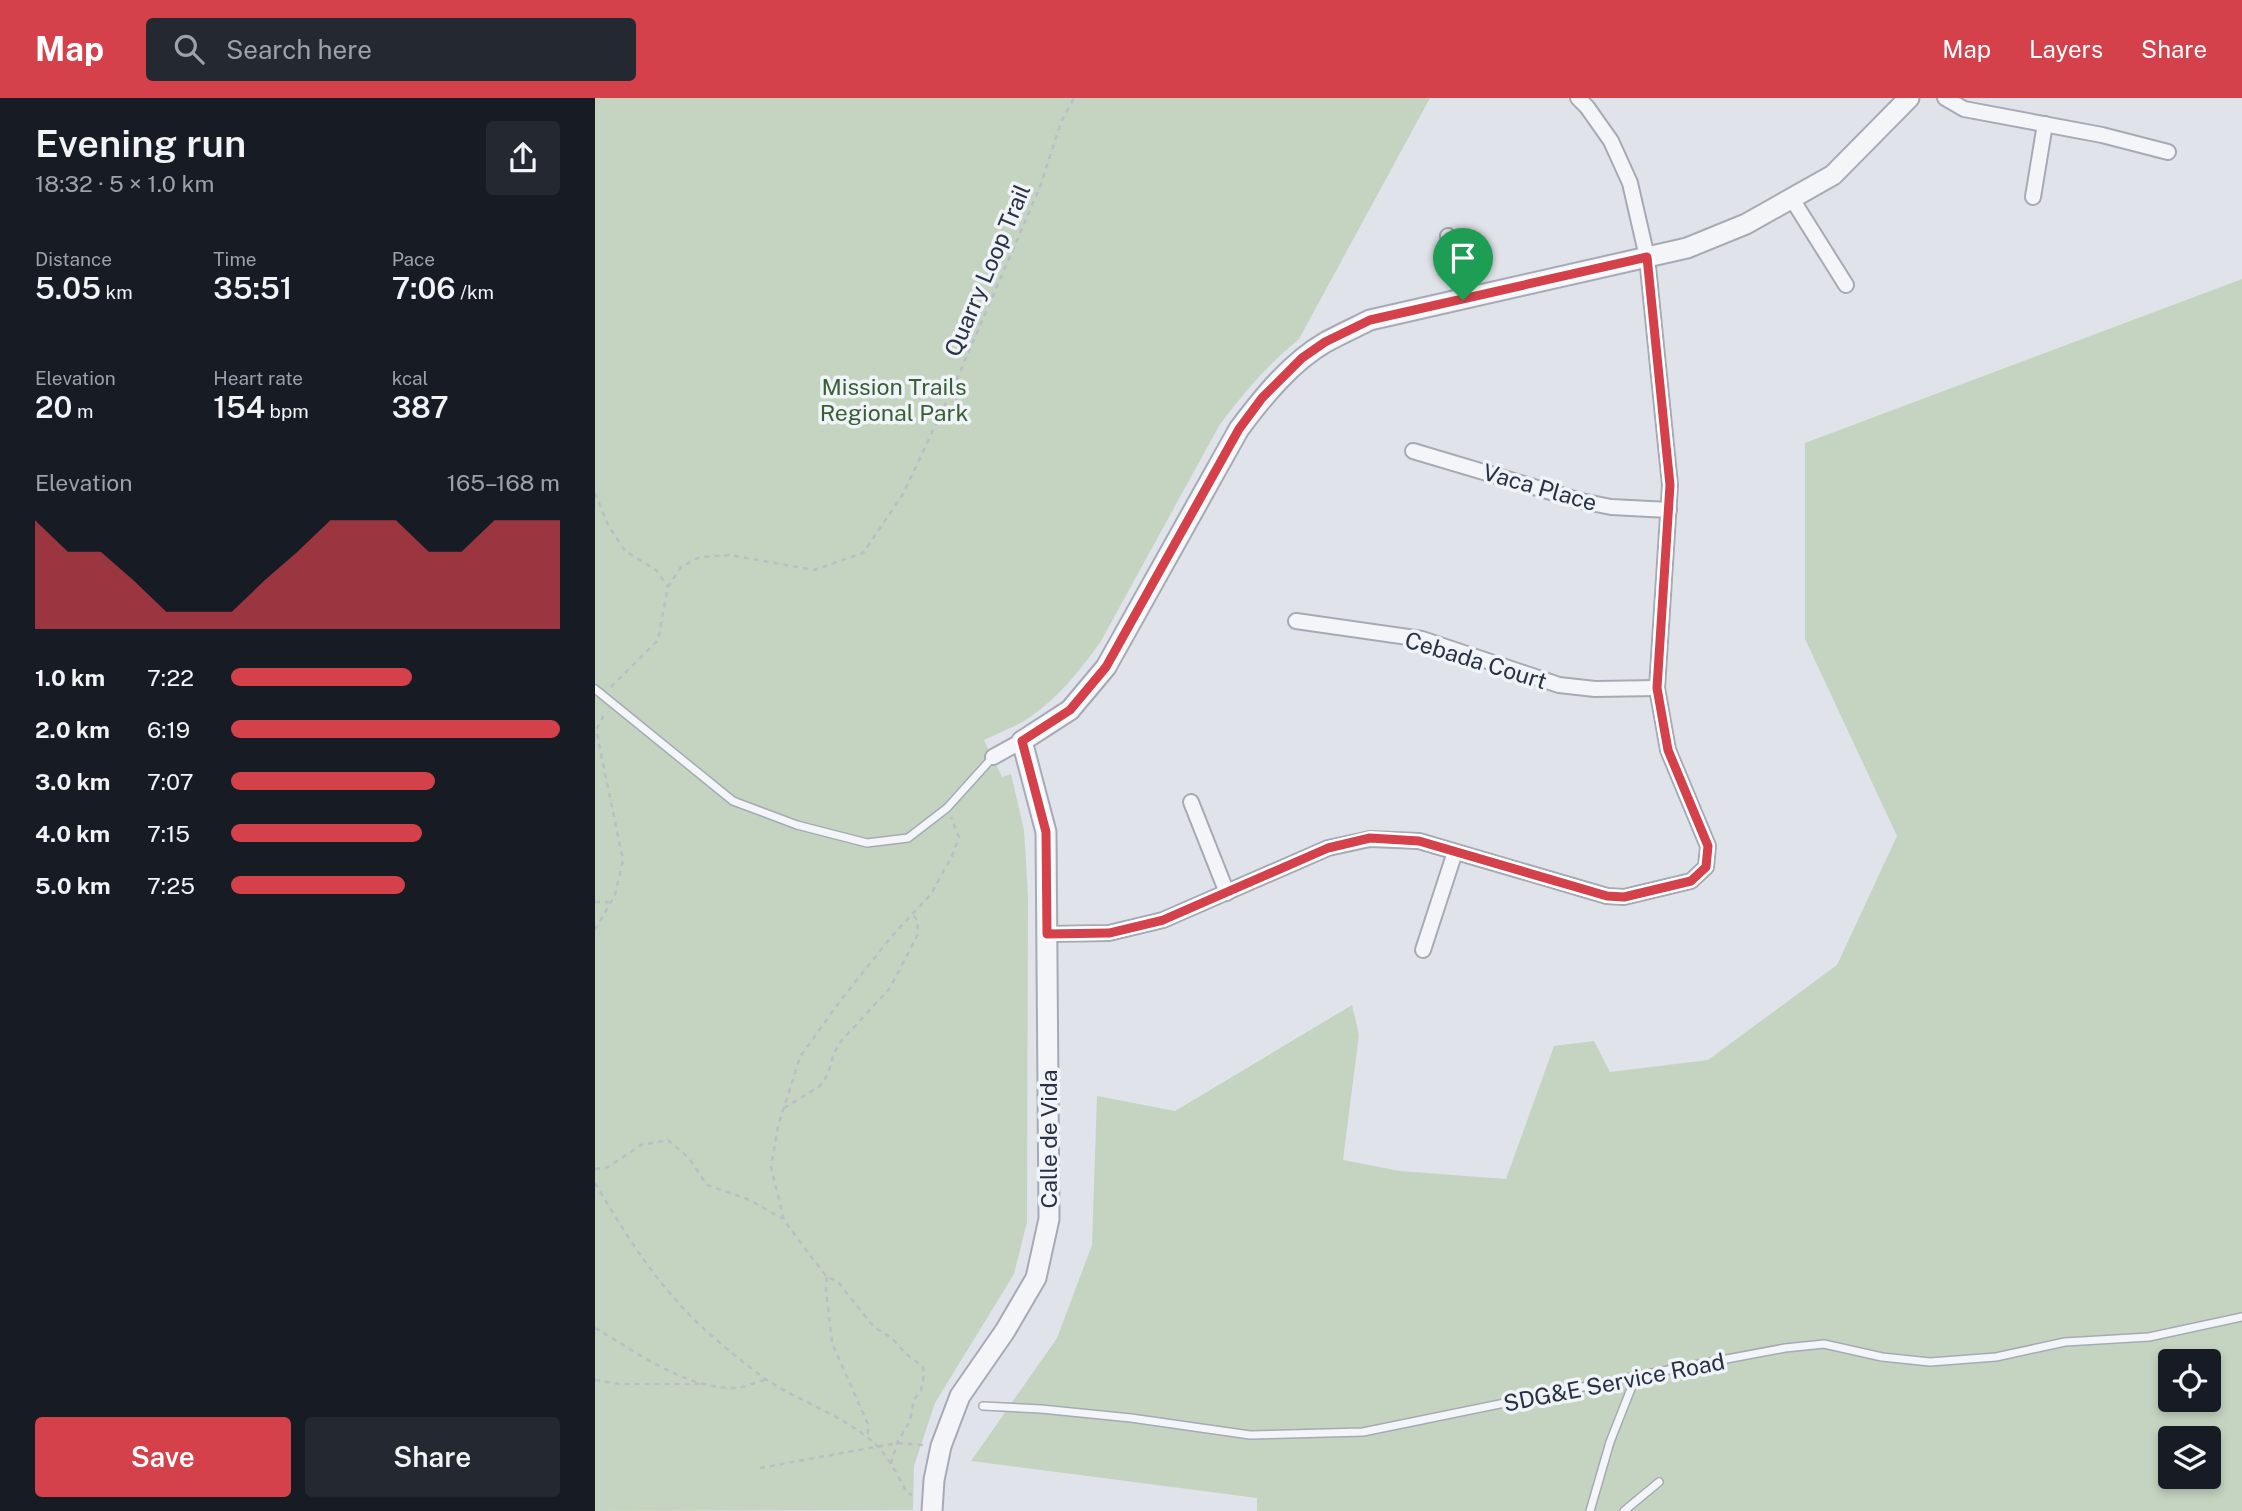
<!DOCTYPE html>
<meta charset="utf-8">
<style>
body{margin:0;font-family:"Public Sans",sans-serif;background:#242831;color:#f1f3f6;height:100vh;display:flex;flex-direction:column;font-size:26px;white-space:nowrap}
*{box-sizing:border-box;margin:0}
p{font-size:23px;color:#9ea1a6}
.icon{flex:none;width:38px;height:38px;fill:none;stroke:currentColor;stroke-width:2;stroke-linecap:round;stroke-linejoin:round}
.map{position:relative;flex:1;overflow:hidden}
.sheet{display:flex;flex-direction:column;background:#171b24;width:595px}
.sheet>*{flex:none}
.tools{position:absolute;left:1563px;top:1251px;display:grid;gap:14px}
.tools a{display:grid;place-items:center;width:63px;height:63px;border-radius:7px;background:#171b24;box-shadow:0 4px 10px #0003;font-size:35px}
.pin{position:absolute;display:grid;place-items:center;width:60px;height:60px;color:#fff;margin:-72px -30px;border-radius:50% 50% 50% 0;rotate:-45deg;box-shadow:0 0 7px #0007}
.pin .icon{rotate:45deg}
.round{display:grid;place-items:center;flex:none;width:74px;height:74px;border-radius:7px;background:#242831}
.head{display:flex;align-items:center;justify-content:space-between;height:119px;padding:0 35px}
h1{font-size:38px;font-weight:600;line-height:52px}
.stats{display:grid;grid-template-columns:repeat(3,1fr);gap:10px;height:119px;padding:7px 35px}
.stats div{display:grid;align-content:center}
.stats b{font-size:30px;font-weight:600}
.stats small{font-size:19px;font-weight:400}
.stats p{font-size:19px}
.chart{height:196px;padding:14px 35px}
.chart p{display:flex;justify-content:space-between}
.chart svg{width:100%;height:126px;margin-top:7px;fill:#d4414b;opacity:.7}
.primary-button{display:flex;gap:14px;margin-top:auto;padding:14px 35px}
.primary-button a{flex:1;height:80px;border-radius:7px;background:#d4414b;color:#fff;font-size:28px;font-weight:600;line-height:80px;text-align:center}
.primary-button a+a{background:#242831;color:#f1f3f6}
ul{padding:0 35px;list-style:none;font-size:23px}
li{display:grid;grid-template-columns:112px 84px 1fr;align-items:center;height:52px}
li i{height:18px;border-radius:9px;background:#d4414b}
header{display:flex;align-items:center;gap:42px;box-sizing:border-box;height:98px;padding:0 35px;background:#d4414b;color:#fff}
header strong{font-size:33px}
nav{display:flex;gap:38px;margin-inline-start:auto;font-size:24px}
.search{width:490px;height:63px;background:#242831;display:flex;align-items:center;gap:18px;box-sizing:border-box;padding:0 24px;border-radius:7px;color:#9ea1a6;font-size:26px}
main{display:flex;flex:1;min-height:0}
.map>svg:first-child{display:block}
.green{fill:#c5d4c1;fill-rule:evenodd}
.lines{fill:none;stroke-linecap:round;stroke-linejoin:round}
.service-casing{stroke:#a6aab4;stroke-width:10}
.minor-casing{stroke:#a6aab4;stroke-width:18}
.tertiary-casing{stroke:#a6aab4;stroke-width:23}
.path{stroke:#babec5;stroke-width:2.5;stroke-dasharray:5 5;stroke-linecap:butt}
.service{stroke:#f3f5f8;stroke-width:7}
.minor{stroke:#f3f5f8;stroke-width:14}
.tertiary{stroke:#f3f5f8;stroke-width:19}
.route-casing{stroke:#fff;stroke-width:14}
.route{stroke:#d4414b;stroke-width:9}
.labels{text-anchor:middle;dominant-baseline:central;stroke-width:7;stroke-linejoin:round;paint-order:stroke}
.street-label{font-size:23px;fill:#283042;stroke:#f0f3f7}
.park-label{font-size:23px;fill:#395f35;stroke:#f0f3f7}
</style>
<header>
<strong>Map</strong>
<div class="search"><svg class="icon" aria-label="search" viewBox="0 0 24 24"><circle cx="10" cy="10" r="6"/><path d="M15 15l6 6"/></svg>Search here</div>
<nav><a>Map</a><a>Layers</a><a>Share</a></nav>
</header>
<main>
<section class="sheet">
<div class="head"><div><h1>Evening run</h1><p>18:32 · 5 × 1.0 km</p></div><a class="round"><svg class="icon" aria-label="share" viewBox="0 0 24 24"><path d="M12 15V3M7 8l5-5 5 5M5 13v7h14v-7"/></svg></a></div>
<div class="stats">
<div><p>Distance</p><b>5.05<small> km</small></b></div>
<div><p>Time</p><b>35:51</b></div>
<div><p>Pace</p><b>7:06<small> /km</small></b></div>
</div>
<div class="stats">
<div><p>Elevation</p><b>20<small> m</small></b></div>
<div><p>Heart rate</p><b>154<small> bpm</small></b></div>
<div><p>kcal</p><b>387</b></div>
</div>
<div class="chart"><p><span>Elevation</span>165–168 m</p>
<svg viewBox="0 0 160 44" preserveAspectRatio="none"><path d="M0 44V6L10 17L20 17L30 27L40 38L50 38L60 38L70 27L80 17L90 6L100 6L110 6L120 17L130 17L140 6L150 6L160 6V44z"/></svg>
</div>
<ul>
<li><b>1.0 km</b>7:22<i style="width:55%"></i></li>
<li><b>2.0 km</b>6:19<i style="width:100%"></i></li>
<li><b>3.0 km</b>7:07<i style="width:62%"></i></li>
<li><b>4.0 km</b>7:15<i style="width:58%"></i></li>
<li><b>5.0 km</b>7:25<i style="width:53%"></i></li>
</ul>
<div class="primary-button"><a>Save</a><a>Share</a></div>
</section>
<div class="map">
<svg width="1647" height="1413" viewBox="0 0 1647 1413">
<rect width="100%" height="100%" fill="#e1e3ea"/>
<g class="green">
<path d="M0 0H835L704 241C673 267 648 295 624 328L506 543C485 573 461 603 429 623 417 630 402 636 389 642L407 679 416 676 429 732 433 798 432 1124 419 1176 340 1305 319 1368 318 1412 0 1413Z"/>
<path d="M1647 181V1413H662V1400L376 1363 462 1240 497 1147 502 998 580 1013 757 907 764 937 748 1062 805 1073 911 1081 959 948 999 943 1015 974 1113 962 1242 867 1302 738 1210 541V345ZM1575 1264H1614V1302H1575ZM1575 1340H1614V1379H1575Z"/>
</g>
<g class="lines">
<defs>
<g id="service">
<path d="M0 591 138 703 202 727 272 745 313 740 352 710 398 659"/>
<path d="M388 1308 446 1311 536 1320 655 1337 768 1334 1041 1278 1190 1250 1229 1246 1287 1259 1335 1264 1401 1259 1470 1244 1554 1239 1647 1219"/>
<path d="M995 1413 1015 1344 1041 1278"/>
<path d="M1029 1413 1064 1384"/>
</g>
<g id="minor">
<path d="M1350 0 1369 11 1507 37 1573 54"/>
<path d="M1438 99 1450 26"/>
<path d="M1197 101 1251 187"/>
<path d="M853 138 868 202"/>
<path d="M818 353 986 403 1016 409 1074 412"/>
<path d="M701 523 827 541 964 587 1000 591 1062 590"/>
<path d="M398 659 427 643"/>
<path d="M596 704 632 795"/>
<path d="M452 836 514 835 568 822 733 750 775 741 824 743 1012 798 1029 799 1096 783 1111 769 1113 748 1073 652 1062 590 1075 387 1052 159 1035 85 1016 43 992 9 983 0"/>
<path d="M828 852 860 754"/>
</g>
<path id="tertiary" d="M337 1413 339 1382 346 1348 365 1298 410 1233 441 1180 454 1121 451 734 427 643 475 612 511 569 644 331C668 299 696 264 731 244 746 236 761 229 775 222L1092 150 1151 126 1238 77 1314 0"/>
</defs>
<use href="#service" class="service-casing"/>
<use href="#minor" class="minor-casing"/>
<use href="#tertiary" class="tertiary-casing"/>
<g class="path">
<path d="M0 395 13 427 30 453 61 472 73 489"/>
<path d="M16 589 63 542 73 489 86 469 105 459 135 457 219 472 268 455 308 396 358 290 445 89 466 24 479 0"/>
<path d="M0 804H14"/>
<path d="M0 832 20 797 28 762 1 632 9 617 13 615"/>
<path d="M189 1010 225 988 233 976 239 955 246 943 295 890 323 836 322 822 317 816"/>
<path d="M0 1071 13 1069 46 1047 73 1042 94 1060 112 1087 155 1102 188 1121"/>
<path d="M0 1085C26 1129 54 1174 89 1211 107 1231 140 1258 161 1274 198 1303 251 1316 284 1350 296 1363 304 1380 312 1395L317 1397"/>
<path d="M232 1179 231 1191 237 1245 273 1326V1341"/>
<path d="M0 1230C42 1254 88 1290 139 1290 149 1290 161 1284 170 1282"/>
<path d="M0 1282 24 1286H106"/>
<path d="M296 1366 302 1345 315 1323 319 1302 326 1292 329 1277 328 1269 310 1255 297 1240 279 1229 242 1183 232 1179 214 1156 189 1122 176 1069 183 1028 205 959 245 903 297 838 336 796 357 758 364 739 356 719"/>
<path d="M165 1370 302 1345 328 1347"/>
</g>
<use href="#service" class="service"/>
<use href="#minor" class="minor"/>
<use href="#tertiary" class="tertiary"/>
</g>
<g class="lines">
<defs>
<path id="route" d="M1052 159 1075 387 1062 590 1073 652 1113 748 1111 769 1096 783 1029 799 1012 798 824 743 775 740 733 750 568 822 514 835 452 836 451 734 427 643 475 612 511 569 644 331 667 300 707 260 730 244 775 222Z"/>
</defs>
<use href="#route" class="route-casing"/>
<use href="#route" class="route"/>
</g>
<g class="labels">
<g class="street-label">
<text transform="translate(392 172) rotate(-67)">Quarry Loop Trail</text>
<text transform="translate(945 389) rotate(16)">Vaca Place</text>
<text transform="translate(881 562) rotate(17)">Cebada Court</text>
<text transform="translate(453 1041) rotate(-90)">Calle de Vida</text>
<text transform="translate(1019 1284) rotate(-11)">SDG&amp;E Service Road</text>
</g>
<g class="park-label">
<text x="299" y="288">Mission Trails<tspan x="299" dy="26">Regional Park</tspan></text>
</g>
</g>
</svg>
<div class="tools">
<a><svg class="icon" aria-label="locate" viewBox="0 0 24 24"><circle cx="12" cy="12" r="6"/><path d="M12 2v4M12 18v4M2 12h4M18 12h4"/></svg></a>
<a><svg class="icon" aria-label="layers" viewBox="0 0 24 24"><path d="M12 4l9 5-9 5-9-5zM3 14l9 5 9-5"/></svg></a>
</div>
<div class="pin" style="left:868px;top:202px;background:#1e9e55"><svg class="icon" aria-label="arrive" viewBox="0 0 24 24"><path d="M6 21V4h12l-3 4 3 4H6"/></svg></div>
</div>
</main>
